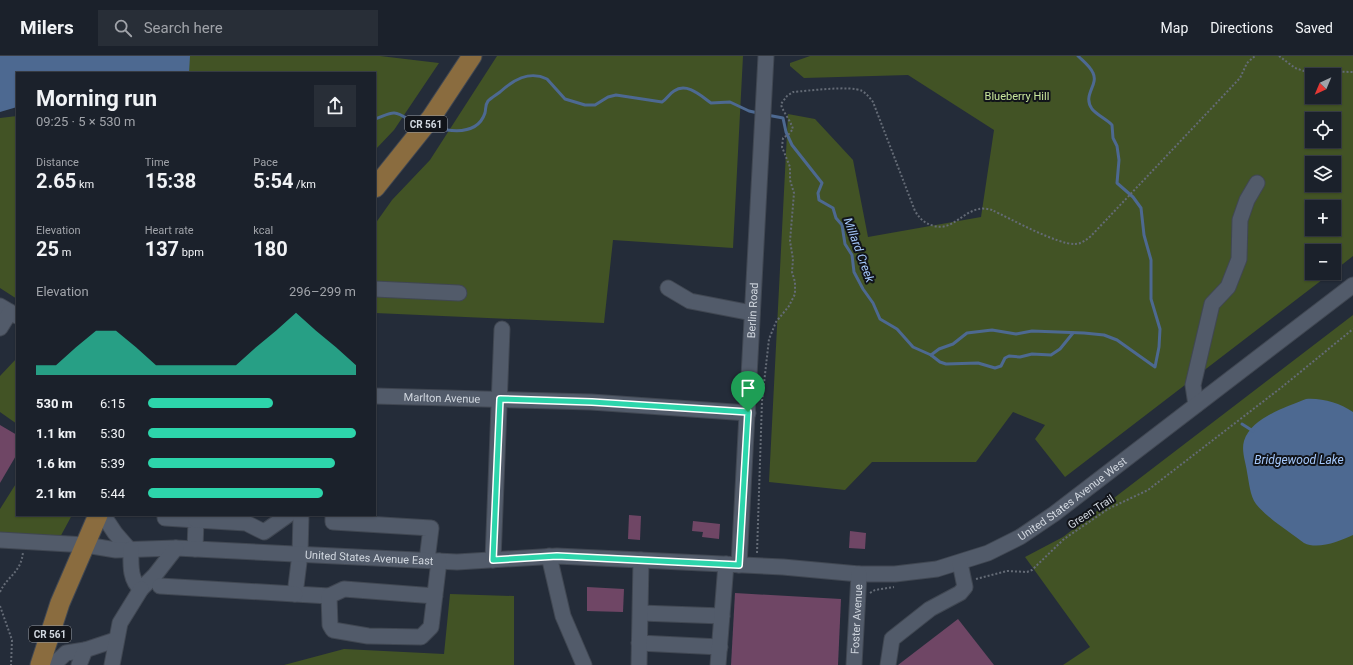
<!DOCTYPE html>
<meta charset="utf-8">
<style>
body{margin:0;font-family:Roboto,sans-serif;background:#282e37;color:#f1f3f6;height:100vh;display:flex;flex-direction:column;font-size:15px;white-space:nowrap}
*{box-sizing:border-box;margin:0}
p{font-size:13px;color:#a0a3a9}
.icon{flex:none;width:22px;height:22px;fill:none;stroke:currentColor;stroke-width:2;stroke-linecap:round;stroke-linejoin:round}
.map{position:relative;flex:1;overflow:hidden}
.drawer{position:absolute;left:16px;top:16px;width:360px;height:444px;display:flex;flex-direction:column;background:#1b212b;border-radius:0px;box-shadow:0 1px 3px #0004,0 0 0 1px #393e47}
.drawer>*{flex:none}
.needle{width:26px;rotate:224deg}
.tools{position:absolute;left:1305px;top:12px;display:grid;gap:8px}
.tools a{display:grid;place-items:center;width:36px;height:36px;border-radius:0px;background:#1b212b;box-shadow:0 1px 3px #0004,0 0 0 1px #393e47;font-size:20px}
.pin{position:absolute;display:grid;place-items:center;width:34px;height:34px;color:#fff;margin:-41px -17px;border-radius:50% 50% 50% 0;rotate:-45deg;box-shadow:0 0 4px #0007}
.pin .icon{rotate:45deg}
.round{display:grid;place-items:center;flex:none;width:42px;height:42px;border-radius:0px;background:#282e37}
.summary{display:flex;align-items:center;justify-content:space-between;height:68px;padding:0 20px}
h1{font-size:22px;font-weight:700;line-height:30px}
.stats{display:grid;grid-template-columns:repeat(3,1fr);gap:6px;height:68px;padding:4px 20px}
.stats div{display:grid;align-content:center}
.stats b{font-size:20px;font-weight:700}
.stats small{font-size:11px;font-weight:400}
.stats p{font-size:11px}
.chart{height:112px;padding:8px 20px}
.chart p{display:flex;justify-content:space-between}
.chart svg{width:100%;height:72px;margin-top:4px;fill:#2dd5ab;opacity:.7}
ul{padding:0 20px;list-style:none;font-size:13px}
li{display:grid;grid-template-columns:64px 48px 1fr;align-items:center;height:30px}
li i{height:10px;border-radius:5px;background:#2dd5ab}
header{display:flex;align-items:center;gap:24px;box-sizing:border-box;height:56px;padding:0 20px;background:#1b212b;border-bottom:1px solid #393e47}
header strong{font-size:19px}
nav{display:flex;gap:22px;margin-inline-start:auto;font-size:14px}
.search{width:280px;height:36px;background:#282e37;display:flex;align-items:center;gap:10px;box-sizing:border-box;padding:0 14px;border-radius:0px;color:#a0a3a9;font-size:15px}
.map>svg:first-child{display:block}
.green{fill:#425325;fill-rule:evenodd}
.water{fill:#4d6991}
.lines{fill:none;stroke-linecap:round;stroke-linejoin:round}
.stream{stroke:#4d6991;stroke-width:3}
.building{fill:#6f4665}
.minor-casing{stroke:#404752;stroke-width:17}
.major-casing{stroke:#404752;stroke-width:21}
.path{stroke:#646b76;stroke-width:2;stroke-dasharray:2 2;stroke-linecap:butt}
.minor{stroke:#525b6a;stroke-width:15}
.major{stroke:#8a6c3f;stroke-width:19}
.route-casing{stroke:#fff;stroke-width:8}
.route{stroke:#2dd5ab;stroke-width:5}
.labels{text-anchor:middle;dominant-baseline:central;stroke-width:4;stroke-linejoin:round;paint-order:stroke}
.shield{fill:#11141a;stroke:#989da5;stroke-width:1}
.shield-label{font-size:10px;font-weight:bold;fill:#d2d8e0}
.park-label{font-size:11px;fill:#c9e79c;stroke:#11141a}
.street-label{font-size:11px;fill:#d2d8e0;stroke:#11141a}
.water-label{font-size:12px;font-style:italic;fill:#a5c8fb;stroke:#11141a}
</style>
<header>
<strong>Milers</strong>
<div class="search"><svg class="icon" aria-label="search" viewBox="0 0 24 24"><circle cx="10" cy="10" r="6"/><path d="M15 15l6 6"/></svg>Search here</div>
<nav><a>Map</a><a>Directions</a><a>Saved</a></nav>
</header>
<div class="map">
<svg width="1353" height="609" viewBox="0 0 1353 609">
<rect width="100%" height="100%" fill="#242c39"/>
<g class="green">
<path d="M188 0H380L439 7 394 74 375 94V17H186Z"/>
<path d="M497 0H743L733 192 613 184 604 267 375 257V168L392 144 430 104Z"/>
<path d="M810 0H1353V200L1334 215V195H1312V217H1331L1065 421 1035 383 1045 369 1013 356 976 406H872L845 434 769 426 788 58 815 63 853 104 868 181 981 161 994 74 908 19 804 22 790 10V7ZM1312 19H1334V41H1312ZM1312 63H1334V85H1312ZM1312 107H1334V129H1312ZM1312 151H1334V173H1312Z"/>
<path d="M17 60V243L0 232V62Z"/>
<path d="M1353 259V609H1063L1090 591 1025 501 1063 481Z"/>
<path d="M17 302V368L0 356V320Z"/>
<path d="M17 426V459H72L58 485 0 483V453Z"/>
<path d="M450 538 514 540V609H284L344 593 444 598Z"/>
</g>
<g class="water">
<path d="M0 0H190L189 17H17V51L0 56Z"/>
<path d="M1306 343C1323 342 1339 347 1353 356V479C1340 485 1318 494 1304 487 1290 476 1267 462 1256 448 1250 440 1249 426 1247 416 1246 407 1241 395 1244 385 1251 362 1286 351 1306 343Z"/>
</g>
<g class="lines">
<g class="stream">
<path d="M767 59 783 62 786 76 792 89 822 127 818 137 819 144 833 152 836 162 842 169 845 188 852 199 854 216 863 233 873 247 880 263 897 273 913 291 931 299 940 306 946 308 978 307 995 312 1001 310 1005 302 1009 300 1020 301 1032 298 1051 299 1060 293 1073 277"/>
<path d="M375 63C392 57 392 53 408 63"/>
<path d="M447 74C462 76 479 75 485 57 486 53 485 49 488 45 491 42 496 39 500 36 513 24 529 14 547 23L565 43 585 49H595L608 41 616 39 662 46C667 43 669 38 674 35 687 26 701 40 711 47L730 46 749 55 758 57"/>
<path d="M931 299 939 293 953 288 967 277 992 274 1016 278 1032 275 1084 277 1104 279 1117 284 1155 311 1159 291 1160 273 1151 243V204L1144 179 1141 152 1133 141 1117 127 1119 104 1117 90 1113 82 1112 69C1106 63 1097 59 1092 53 1082 39 1099 29 1093 17 1090 10 1083 5 1078 0"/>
<path d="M1242 368 1253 375"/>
</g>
</g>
<g class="building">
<path d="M0 369 17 379V398L0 427Z"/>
<path d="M629 459 641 460 640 484 628 483Z"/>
<path d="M693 465 720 468 719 483 702 481 703 476 692 475Z"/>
<path d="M850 475 866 477 865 493 849 492Z"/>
<path d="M587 531 624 533 623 556 587 555Z"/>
<path d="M735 537 841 543 838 609H731Z"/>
<path d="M958 563 994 609H898Z"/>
</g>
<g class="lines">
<defs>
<g id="minor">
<path d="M668 232 690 245 752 257"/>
<path d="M375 233 459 237"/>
<path d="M0 250 17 260"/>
<path d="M0 272 10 256"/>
<path id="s1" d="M375 340 591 346 748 357"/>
<path d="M1196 349 1193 329 1212 248 1228 231 1239 203 1240 164 1247 144 1257 127"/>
<path d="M103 459 115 477 128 492"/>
<path d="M165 459V462L196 464 195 493"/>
<path d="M196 459V464L246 467 264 476 288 459"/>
<path d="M301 459 300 498 295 538 329 540"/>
<path d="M333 459V466L431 472 427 504"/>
<path id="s2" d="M0 484 86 489 116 494 176 492 457 506 557 500 783 511 859 518H895L937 513 988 497 1020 481 1054 458 1353 229"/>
<path d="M131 493C131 506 129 524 141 533L155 519 176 492"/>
<path d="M549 500 563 560 584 609"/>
<path d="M493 504 502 273"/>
<path id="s3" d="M739 509 766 0"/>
<path d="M160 530 295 538"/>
<path d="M435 540 344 533 329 540 330 569 333 574 368 580 421 581 431 571 439 505"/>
<path d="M641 557 722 560"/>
<path d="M639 587 720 591"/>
<path d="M53 609 66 597 85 594"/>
<path d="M79 609 85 594 115 584"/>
<path d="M112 609 120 567 141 533"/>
<path d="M639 609 641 504"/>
<path d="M718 609 726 508"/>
<path id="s4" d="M854 609 859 518"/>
<path d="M888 609 892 583 930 553 960 537 965 531 960 507"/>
</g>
<g id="major">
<path d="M375 132 431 62 472 0"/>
<path d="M40 609 60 547 98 459"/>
</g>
</defs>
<use href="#minor" class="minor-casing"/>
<use href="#major" class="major-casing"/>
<g class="path">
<path d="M1279 0 1295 12 1304 15 1353 16"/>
<path d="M762 345 769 283 776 266 789 250 795 238V226L792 216 793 203 790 185 794 137 790 124V111L782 91 783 82 789 78 793 73C790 63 782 55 781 48L787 40 793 36C807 35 851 29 862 35 867 38 870 42 873 46L915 155C920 163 924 167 934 170 952 175 962 156 979 153 983 152 988 153 992 154 1009 162 1058 189 1075 188 1081 188 1086 184 1091 180L1240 22 1247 7 1255 0"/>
<path d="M757 497 762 345"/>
<path d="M976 523 1007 515 1027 516 1032 514 1064 483 1108 453 1148 434 1282 331 1353 273"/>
<path d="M0 536C8 519 21 517 23 496"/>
<path d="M870 537 875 534 894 531"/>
<path d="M0 550 12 584 11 609"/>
</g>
<use href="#minor" class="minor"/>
<use href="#major" class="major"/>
</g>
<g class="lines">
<defs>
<path id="route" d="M500 343 592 346 748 356 739 509 557 500 493 504Z"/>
</defs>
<use href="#route" class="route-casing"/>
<use href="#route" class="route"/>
</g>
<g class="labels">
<g class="shield">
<rect x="405" y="60" width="42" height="16" rx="3"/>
<rect x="29" y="570" width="42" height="16" rx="3"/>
</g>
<g class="shield-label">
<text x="426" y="68">CR 561</text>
<text x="50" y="578">CR 561</text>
</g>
<g class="park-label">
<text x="1017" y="40">Blueberry Hill</text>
</g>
<g class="street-label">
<text stroke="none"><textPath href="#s3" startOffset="255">Berlin Road</textPath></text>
<text stroke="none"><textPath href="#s1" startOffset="67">Marlton Avenue</textPath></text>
<text stroke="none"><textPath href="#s2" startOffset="1093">United States Avenue West</textPath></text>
<text transform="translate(1091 456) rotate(-33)">Green Trail</text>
<text stroke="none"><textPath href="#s2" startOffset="370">United States Avenue East</textPath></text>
<text stroke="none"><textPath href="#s4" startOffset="46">Foster Avenue</textPath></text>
</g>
<g class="water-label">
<text transform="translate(859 194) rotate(70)">Millard Creek</text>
<text x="1299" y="404">Bridgewood Lake</text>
</g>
</g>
</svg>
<div class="tools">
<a><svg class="needle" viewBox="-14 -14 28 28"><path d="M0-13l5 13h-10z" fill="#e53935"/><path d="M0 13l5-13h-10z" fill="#a0a3a9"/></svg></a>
<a><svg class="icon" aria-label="locate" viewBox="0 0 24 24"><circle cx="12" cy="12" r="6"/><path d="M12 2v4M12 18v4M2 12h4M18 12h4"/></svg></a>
<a><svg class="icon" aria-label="layers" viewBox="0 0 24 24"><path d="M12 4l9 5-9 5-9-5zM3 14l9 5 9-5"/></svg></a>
<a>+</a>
<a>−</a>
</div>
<div class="pin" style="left:748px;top:356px;background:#1e9e55"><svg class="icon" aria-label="arrive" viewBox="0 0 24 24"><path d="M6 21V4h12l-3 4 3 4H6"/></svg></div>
<section class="drawer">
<div class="summary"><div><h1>Morning run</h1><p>09:25 · 5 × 530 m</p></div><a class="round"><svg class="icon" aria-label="share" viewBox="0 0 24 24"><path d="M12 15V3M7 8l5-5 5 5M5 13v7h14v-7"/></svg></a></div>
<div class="stats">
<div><p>Distance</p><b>2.65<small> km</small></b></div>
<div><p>Time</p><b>15:38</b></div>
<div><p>Pace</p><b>5:54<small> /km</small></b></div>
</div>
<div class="stats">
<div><p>Elevation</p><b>25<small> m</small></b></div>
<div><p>Heart rate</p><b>137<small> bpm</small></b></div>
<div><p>kcal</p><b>180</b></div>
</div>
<div class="chart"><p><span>Elevation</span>296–299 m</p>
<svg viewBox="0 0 160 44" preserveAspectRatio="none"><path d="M0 44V38L10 38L20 27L30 17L40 17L50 27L60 38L70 38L80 38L90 38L100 38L110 27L120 17L130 6L140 17L150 27L160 38V44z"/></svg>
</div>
<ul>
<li><b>530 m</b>6:15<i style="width:60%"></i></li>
<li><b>1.1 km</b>5:30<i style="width:100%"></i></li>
<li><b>1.6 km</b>5:39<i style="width:90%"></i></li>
<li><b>2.1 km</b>5:44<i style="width:84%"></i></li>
</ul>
</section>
</div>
